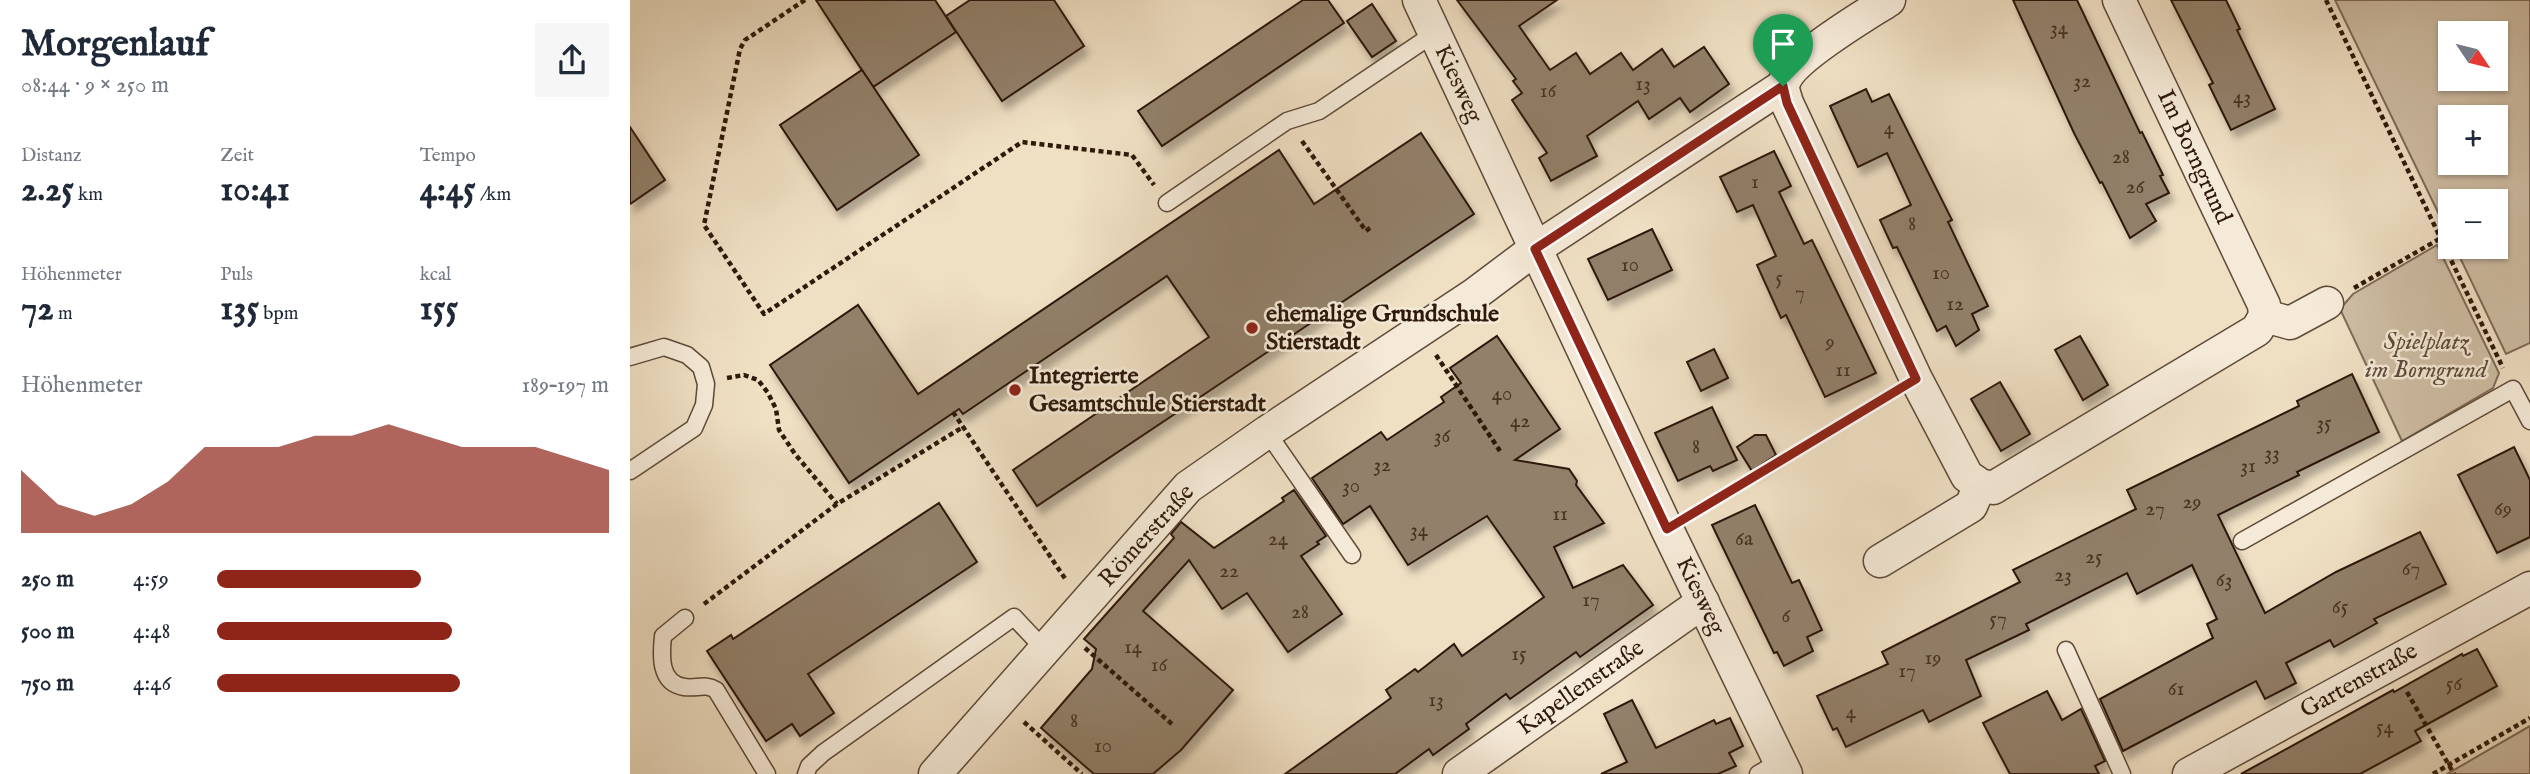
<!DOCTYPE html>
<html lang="de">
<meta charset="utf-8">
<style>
body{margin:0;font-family:"IM FELL English",serif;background:#f6f6f7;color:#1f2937;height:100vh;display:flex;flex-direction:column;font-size:26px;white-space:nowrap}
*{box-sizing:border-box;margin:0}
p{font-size:23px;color:#747a83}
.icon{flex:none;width:38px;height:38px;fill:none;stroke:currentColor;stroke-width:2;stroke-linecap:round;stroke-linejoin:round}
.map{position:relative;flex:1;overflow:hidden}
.panel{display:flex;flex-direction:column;background:#fff;width:630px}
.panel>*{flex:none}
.needle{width:46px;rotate:125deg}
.controls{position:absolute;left:1808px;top:21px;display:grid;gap:14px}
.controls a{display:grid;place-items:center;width:70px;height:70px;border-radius:0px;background:#fff;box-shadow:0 2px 5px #0004;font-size:35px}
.pin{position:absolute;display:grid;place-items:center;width:60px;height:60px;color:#fff;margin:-72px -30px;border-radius:50% 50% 50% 0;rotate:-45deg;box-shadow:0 0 7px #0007}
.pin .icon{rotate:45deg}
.round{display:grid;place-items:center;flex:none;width:74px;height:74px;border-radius:0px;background:#f6f6f7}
.headline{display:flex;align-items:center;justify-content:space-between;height:119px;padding:0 21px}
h1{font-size:38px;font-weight:700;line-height:52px}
.stats{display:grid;grid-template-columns:repeat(3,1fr);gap:10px;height:119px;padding:7px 21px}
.stats div{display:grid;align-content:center}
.stats b{font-size:35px;font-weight:700}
.stats small{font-size:19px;font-weight:400}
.stats p{font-size:19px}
.chart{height:196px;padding:14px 21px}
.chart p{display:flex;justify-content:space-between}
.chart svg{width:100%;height:126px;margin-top:7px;fill:#8f2418;opacity:.7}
ul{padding:0 21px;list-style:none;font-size:23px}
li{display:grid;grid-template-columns:112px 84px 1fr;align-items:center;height:52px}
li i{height:18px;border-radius:9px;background:#8f2418}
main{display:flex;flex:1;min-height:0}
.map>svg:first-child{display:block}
.green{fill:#cebda4;stroke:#7e6b57;stroke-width:2;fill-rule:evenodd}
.building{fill:#92806a;stroke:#2e190a;stroke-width:2;filter:url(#shadow)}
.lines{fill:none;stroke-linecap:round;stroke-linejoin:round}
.lane-casing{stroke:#5e4a38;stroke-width:19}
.street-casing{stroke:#5e4a38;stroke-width:35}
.path{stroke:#2e190a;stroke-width:4.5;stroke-dasharray:5 3.5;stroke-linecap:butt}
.lane{stroke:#f5ead8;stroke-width:16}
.street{stroke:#f5ead8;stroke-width:32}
.route-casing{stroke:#fff;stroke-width:14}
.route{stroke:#8f2418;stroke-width:9}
.poi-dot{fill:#8f2418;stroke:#f5ead8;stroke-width:2.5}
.labels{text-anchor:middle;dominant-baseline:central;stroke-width:5;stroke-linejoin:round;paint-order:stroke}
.number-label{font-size:21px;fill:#473322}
.street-label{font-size:24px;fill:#2e190a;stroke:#f5ead8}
.poi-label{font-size:24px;font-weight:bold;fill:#2e190a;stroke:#f5ead8;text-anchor:start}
.park-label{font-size:24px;font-style:italic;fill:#5e4a38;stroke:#f5ead8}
</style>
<main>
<section class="panel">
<div class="headline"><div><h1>Morgenlauf</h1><p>08:44 · 9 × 250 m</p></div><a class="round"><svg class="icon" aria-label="share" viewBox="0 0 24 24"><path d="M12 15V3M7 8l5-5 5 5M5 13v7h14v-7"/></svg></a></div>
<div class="stats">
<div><p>Distanz</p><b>2.25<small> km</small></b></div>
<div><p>Zeit</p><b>10:41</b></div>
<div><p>Tempo</p><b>4:45<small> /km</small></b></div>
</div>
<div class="stats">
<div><p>Höhenmeter</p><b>72<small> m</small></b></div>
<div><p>Puls</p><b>135<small> bpm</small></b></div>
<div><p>kcal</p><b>155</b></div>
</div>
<div class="chart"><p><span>Höhenmeter</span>189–197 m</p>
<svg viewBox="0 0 160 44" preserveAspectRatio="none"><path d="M0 44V22L10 34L20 38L30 34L40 26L50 14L60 14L70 14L80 10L90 10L100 6L110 10L120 14L130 14L140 14L150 18L160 22V44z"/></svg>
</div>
<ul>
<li><b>250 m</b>4:59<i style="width:52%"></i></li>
<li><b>500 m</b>4:48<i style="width:60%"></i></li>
<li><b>750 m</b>4:46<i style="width:62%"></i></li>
</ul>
</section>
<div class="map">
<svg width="1900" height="774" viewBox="0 0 1900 774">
<defs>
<filter id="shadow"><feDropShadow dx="4.5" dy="8" stdDeviation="3.5" flood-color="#0004"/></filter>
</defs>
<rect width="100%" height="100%" fill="#efdfc3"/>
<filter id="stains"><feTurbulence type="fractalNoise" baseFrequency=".00286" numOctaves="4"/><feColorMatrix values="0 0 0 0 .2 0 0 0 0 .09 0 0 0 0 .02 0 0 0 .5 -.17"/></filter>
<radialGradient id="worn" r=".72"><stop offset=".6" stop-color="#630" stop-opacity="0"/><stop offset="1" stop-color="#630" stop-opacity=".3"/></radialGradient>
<g class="green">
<path d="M1705 0H1900V343L1876 354 1825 247H1866V201H1820V237ZM1820 33H1866V79H1820ZM1820 117H1866V163H1820Z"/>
<path d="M1807 245 1869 373 1863 388 1772 441 1710 309 1723 294Z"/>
<path d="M1900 726V774H1817Z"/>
</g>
<g class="building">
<path d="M186 0H305L326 32 243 87Z"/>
<path d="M340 0H424L454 46 372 101 316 16Z"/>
<path d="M673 0H698L714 23 532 146 508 111Z"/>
<path d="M827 0H927L889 26 920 70 946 53 960 74 991 53 1003 70 1032 49 1044 67 1074 47 1099 84 1060 112 1050 98 1019 119 1008 101 957 136 967 156 921 181 909 158 917 153 882 100 892 93 883 81 886 79Z"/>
<path d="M1383 0H1447L1510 133 1512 132 1533 175 1530 176 1539 193 1516 204 1526 221 1500 238 1472 182 1470 183 1444 133Z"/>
<path d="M1541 0H1596L1610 29 1607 30 1645 109 1601 130 1579 85 1583 83Z"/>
<path d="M742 4 766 41 742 57 717 21Z"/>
<path d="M232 70 289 155 207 210 150 125Z"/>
<path d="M1236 89 1242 102 1259 94 1322 220 1318 222 1358 306 1342 314 1349 330 1326 346 1316 326 1307 331 1267 247 1263 248 1250 220 1281 205 1257 153 1228 167 1200 106Z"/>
<path d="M0 127 35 180 0 204Z"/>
<path d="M791 133 844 214 407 506 383 470 579 337 537 276 333 414 329 409 219 483 140 365 228 305 288 394 649 150 684 204Z"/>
<path d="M1144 151 1161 186 1149 192 1174 244 1182 240 1246 373 1195 397 1156 315 1151 318 1127 265 1146 256 1123 205 1107 212 1090 177Z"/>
<path d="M1022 229 1042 270 978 300 958 259Z"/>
<path d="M867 336 930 429 885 460 939 469 947 481 946 485 974 523 924 547 943 588 993 565 1023 605 950 657 946 652 880 699 876 694 836 724 839 729 803 755 799 749 765 774H655L761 698 756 690 785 669 788 672 824 644 832 656 914 597 857 516 778 565 740 506 713 524 682 478 751 432 757 440 814 402 811 397 831 383 820 368Z"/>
<path d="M1450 336 1478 385 1453 400 1425 350Z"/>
<path d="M1084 349 1098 378 1071 391 1057 362Z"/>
<path d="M1722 374 1749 432 1667 472 1669 475 1588 515 1635 613 1706 572 1790 532 1816 584 1744 619 1747 623 1704 647 1700 640 1656 663 1666 683 1635 699 1626 681 1493 751 1470 699 1583 638 1577 624 1587 619 1562 565 1507 594 1497 573 1396 624 1399 630 1336 660 1351 696 1299 722 1293 710 1216 747 1207 728 1203 730 1187 696 1258 664 1252 652 1390 582 1383 570 1506 509 1497 490 1669 406 1667 401Z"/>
<path d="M1370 382 1400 434 1371 451 1341 399Z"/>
<path d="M1082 407 1107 460 1083 471 1080 466 1048 481 1025 433Z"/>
<path d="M1125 435H1136L1146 455 1122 471 1107 447Z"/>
<path d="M1884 447 1900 480V537L1867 553 1828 475Z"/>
<path d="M664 490 696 536 687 542 689 544 671 556 712 614 658 652 617 593 592 609 559 560 513 611 603 690 551 750 523 774H464L411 728 462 669 466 649 454 639 544 538 541 534 551 522 584 548 654 501 652 498Z"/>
<path d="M309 503 347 562 178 674 204 713 170 736 162 724 136 741 77 651 101 635 103 639Z"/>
<path d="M1125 505 1162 583 1169 580 1192 630 1177 637 1183 651 1154 666 1147 652 1144 653 1082 525Z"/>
<path d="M1847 649 1867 686 1785 731 1791 741 1730 774H1611L1763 690 1764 692 1832 654 1833 656Z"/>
<path d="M1417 691 1432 720 1451 709 1475 761 1465 766 1469 774H1380L1353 723Z"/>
<path d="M1002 700 1026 748 1084 720 1086 724 1100 718 1113 746 1099 753 1106 766 1088 774H971L997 762 974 714Z"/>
</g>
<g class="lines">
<defs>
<g id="lane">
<path d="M537 203 657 121 689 111 805 33"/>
<path d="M0 357 34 347 57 355 71 367 76 384 74 405 64 428 0 471"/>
<path d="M637 432 722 555"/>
<path d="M1612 541 1883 389 1900 421"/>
<path d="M55 618 33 636C31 655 29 683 54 687 67 689 75 683 86 690L137 774"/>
<path d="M1436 650 1492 774"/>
<path d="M176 774 179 766 193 753 384 617 415 650"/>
<path d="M1128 774 1150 761"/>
</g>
<g id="street">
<path d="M789 0 1037 529 1156 774"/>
<path d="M1259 0C1236 15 1156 61 1153 87 1153 91 1156 99 1157 103L1286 379 1337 476 1350 485 1363 488 1627 330 1635 316 1634 305 1489 0"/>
<path d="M1635 316 1660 323 1697 303"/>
<path d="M1250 561 1341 506 1350 485"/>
<path d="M305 774 558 487 637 432 845 294 905 249 1153 86"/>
<path d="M829 774 1073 602"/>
<path d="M1559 774 1900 588"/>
</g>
</defs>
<use href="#lane" class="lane-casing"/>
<use href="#street" class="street-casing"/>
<g class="path">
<path d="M175 0 115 40 110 49 74 225 134 314 392 142 502 155 524 185"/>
<path d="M1696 0 1873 368"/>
<path d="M672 141 736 231 741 227"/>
<path d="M1724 288 1811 238"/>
<path d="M806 355 870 451"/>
<path d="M97 378 114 375 128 380 138 393 146 409 149 430 165 454 207 504"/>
<path d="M323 412 436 580"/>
<path d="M1062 514 1261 394"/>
<path d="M74 604 207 504 333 427"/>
<path d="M455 648 543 725"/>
<path d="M1777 692 1824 774"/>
<path d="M394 722 452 774"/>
<path d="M1803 774 1900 718"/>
</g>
<use href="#lane" class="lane"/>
<use href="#street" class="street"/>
</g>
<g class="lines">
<defs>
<path id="route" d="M1153 86 1157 103 1286 379 1037 529 905 249Z"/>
</defs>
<use href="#route" class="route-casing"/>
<use href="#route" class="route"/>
</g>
<g class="poi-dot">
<circle cx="622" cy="328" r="7"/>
<circle cx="385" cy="390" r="7"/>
</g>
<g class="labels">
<g class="number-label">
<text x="1429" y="28">34</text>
<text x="1452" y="81">32</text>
<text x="1013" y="84">13</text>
<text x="918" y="91">16</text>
<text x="1612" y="97">43</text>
<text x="1259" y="128">4</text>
<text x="1491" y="157">28</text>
<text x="1125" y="182">1</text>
<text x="1505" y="187">26</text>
<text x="1282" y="224">8</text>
<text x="1000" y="265">10</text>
<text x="1311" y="273">10</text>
<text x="1149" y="278">5</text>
<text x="1170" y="293">7</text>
<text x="1325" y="304">12</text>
<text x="1200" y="342">9</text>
<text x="1213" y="370">11</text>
<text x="872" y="394">40</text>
<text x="890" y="421">42</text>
<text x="1694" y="423">35</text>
<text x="812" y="436">36</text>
<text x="1066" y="447">8</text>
<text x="1642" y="453">33</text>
<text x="752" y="465">32</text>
<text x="1618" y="466">31</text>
<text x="721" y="486">30</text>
<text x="1562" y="502">29</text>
<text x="1525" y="509">27</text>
<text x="1873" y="509">69</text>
<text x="930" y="514">11</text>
<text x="789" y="530">34</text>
<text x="648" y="539">24</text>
<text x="1114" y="539">6a</text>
<text x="1464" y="557">25</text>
<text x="1781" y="569">67</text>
<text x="599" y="571">22</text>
<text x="1433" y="575">23</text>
<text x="1594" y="580">63</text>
<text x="961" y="600">17</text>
<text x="1710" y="607">65</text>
<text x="670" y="612">28</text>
<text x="1156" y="616">6</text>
<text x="1368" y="619">57</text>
<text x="503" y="647">14</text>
<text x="889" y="654">15</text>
<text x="1303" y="658">19</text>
<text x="529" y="665">16</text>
<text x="1277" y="671">17</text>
<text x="1824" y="684">56</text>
<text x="1546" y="689">61</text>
<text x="806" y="700">13</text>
<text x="1221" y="712">4</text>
<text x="444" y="721">8</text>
<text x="1755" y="727">54</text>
<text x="473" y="746">10</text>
</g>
<g class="street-label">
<text transform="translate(828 84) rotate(65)">Kiesweg</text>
<text transform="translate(1564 157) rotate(65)">Im Borngrund</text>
<text transform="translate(517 536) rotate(-48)">Römerstraße</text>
<text transform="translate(1070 596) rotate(64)">Kiesweg</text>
<text transform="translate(1729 681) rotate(-29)">Gartenstraße</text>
<text transform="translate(951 688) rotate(-35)">Kapellenstraße</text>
</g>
<g class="poi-label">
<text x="636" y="314">ehemalige Grundschule<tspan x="636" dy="28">Stierstadt</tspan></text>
<text x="399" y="376">Integrierte<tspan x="399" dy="28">Gesamtschule Stierstadt</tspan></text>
</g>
<g class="park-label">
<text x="1796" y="342">Spielplatz<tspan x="1796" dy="28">im Borngrund</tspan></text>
</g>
</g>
<rect width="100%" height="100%" filter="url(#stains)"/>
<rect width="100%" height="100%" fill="url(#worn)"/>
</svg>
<div class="controls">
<a><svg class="needle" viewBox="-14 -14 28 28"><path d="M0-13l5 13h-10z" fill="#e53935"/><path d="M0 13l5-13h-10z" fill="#747a83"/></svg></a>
<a>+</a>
<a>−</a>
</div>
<div class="pin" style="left:1153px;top:86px;background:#1e9e55"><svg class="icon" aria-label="arrive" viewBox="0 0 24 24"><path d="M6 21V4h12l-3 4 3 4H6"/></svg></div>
</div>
</main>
